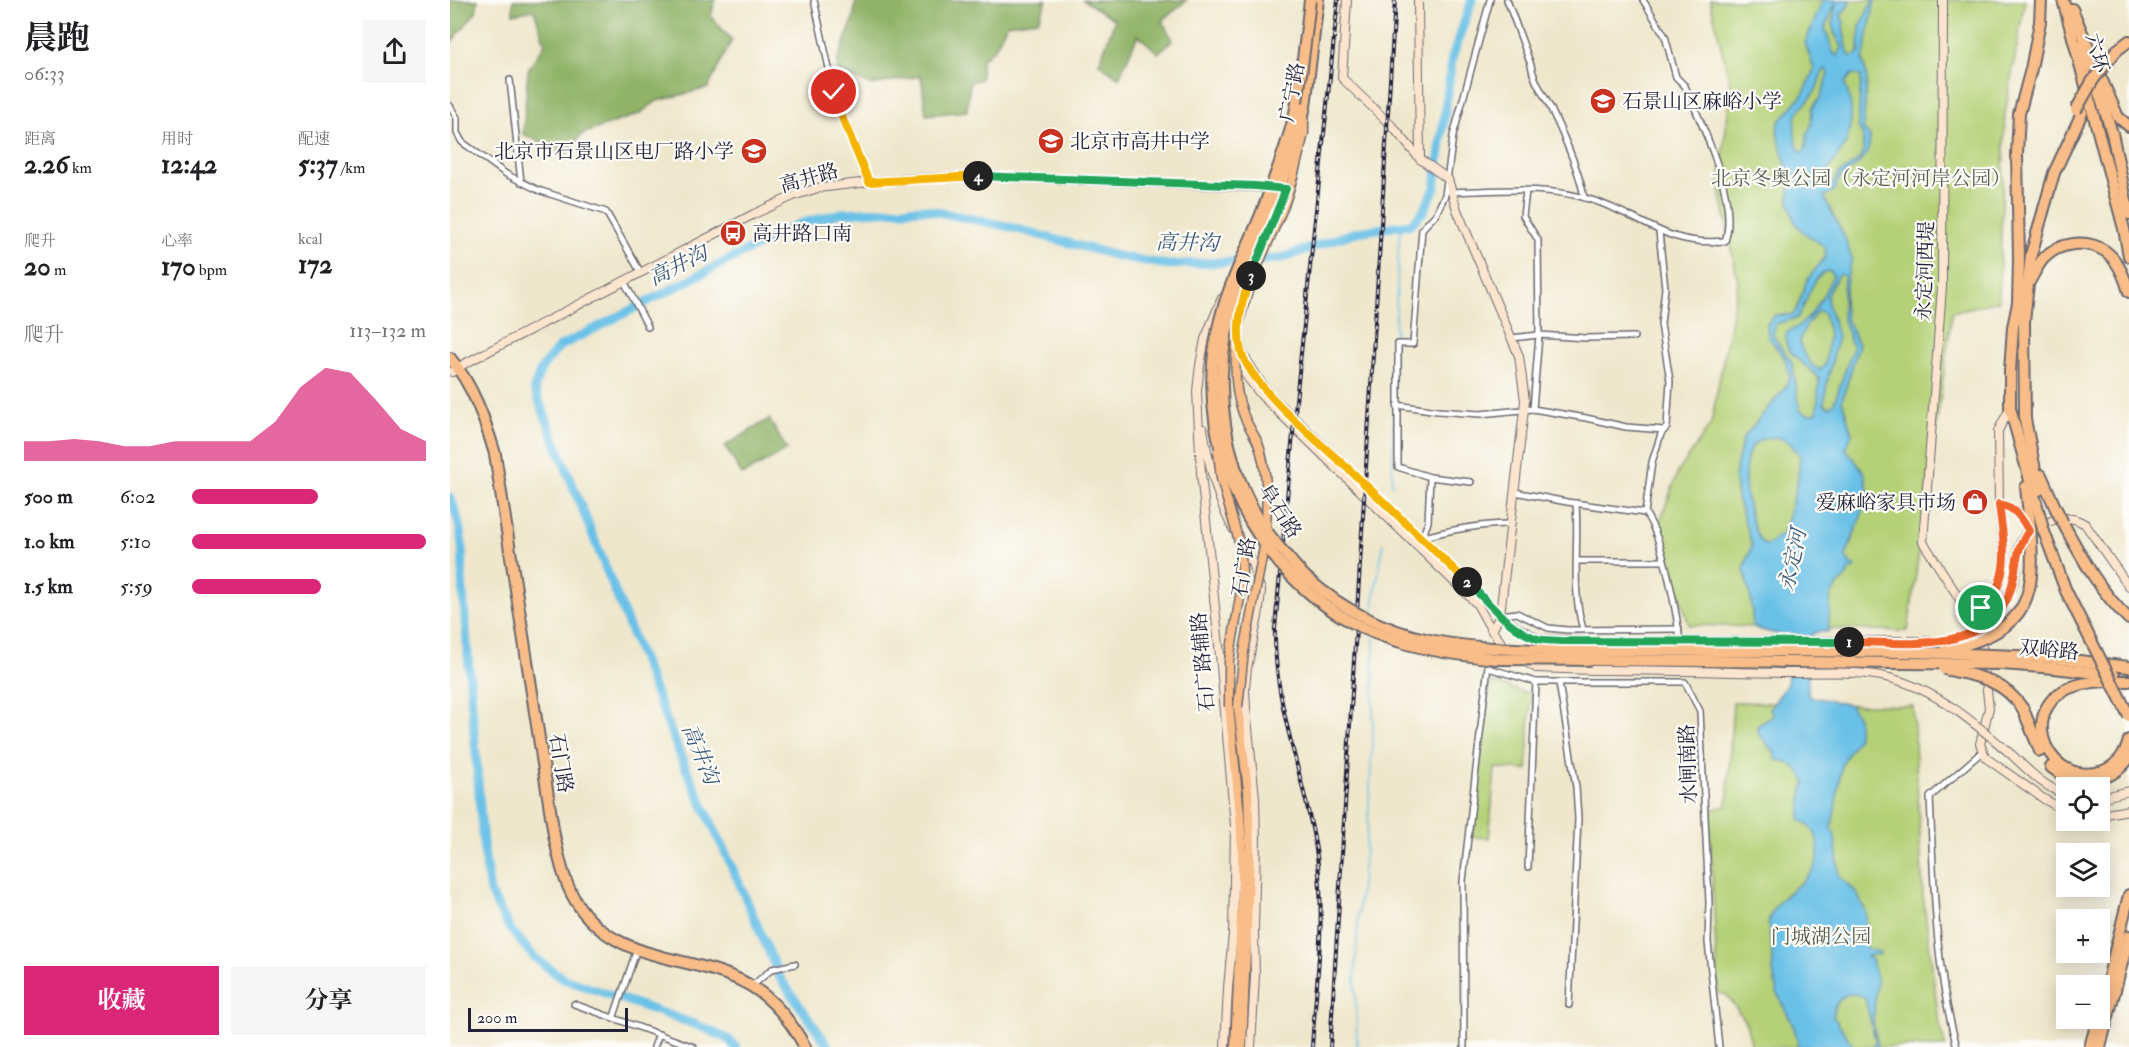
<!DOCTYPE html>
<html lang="zh">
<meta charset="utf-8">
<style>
body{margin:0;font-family:"IM FELL Double Pica","Noto Serif SC",serif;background:#f6f6f6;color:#202124;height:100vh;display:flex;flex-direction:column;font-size:22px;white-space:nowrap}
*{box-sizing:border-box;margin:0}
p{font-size:20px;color:#757577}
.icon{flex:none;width:33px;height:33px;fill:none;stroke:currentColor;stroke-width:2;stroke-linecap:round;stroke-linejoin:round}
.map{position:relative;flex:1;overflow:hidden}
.panel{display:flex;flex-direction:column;background:#fff;width:450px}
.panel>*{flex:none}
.tools{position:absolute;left:1606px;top:777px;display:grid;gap:12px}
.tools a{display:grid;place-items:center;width:54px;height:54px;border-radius:0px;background:#fff;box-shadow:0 3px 15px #0003;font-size:30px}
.scale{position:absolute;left:18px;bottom:15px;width:160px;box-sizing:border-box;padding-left:6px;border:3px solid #22223b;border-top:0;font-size:16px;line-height:21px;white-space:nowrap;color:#22223b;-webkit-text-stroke:4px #fdfcf7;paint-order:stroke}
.pin{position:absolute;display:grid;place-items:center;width:51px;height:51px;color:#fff;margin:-26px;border:3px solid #fff;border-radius:50%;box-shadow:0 2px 6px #0007}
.km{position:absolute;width:30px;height:30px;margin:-15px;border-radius:50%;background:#222;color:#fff;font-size:16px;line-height:30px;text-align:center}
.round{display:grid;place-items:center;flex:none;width:63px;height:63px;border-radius:0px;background:#f6f6f6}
.headline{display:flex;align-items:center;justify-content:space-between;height:102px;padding:0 24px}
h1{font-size:33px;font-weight:700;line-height:45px}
.stats{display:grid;grid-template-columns:repeat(3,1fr);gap:9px;height:102px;padding:6px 24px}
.stats div{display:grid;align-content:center}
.stats b{font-size:26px;font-weight:700}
.stats small{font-size:16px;font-weight:400}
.stats p{font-size:16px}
.chart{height:168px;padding:12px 24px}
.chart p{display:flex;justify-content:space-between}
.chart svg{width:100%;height:108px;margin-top:6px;fill:#db2777;opacity:.7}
.action{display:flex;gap:12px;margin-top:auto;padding:12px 24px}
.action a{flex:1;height:69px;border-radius:0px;background:#db2777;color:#fff;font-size:24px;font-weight:700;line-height:69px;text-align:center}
.action a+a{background:#f6f6f6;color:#202124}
ul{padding:0 24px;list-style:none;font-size:20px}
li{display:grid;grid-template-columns:96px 72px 1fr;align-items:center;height:45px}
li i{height:15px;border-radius:8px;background:#db2777}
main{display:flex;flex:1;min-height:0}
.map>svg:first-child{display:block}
.green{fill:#b5d178;stroke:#6c7a5a;stroke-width:1.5}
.forest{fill:#90b368;stroke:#596a52;stroke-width:1.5}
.water{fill:#6ac1e7;stroke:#467291;stroke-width:1.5;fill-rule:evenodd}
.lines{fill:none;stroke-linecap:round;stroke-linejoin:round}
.stream{stroke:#6ac1e7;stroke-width:1.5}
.river{stroke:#6ac1e7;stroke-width:9}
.street-casing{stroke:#6a676e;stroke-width:8}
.secondary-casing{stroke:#6a676e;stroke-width:10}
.primary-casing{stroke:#6a676e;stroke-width:11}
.highway-casing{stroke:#6a676e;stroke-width:14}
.street{stroke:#fff;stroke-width:5}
.secondary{stroke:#fce5cf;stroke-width:8}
.primary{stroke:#f8bd88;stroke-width:8}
.highway{stroke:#f8bd88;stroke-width:10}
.rail-casing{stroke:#22223b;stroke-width:4}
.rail{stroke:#fdfcf7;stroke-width:1.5;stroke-dasharray:4.5;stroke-linecap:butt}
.secondary-bridge-casing{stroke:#6a676e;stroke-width:10;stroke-linecap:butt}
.primary-bridge-casing{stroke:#6a676e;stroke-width:11;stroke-linecap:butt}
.highway-bridge-casing{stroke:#6a676e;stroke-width:14;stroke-linecap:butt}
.secondary-bridge{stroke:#fce5cf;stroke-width:8}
.primary-bridge{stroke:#f8bd88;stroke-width:8}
.highway-bridge{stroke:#f8bd88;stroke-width:10}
.split-1-casing{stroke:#fff;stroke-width:12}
.split-2-casing{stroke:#fff;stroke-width:12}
.split-3-casing{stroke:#fff;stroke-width:12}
.split-4-casing{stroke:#fff;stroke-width:12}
.split-5-casing{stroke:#fff;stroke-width:12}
.split-1{stroke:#f0652b;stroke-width:8}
.split-2{stroke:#22a559;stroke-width:8}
.split-3{stroke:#f5b400;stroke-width:8}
.split-4{stroke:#22a559;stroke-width:8}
.split-5{stroke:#f5b400;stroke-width:8}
.labels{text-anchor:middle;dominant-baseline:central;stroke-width:4.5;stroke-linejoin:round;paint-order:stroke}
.street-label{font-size:20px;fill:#22223b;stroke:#fdfcf7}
.poi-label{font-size:20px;fill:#22223b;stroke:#fdfcf7;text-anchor:start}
.park-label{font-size:20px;fill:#555f50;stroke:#fdfcf7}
.water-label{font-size:21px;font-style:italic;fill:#3b5a77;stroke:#fdfcf7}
</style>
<main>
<section class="panel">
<div class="headline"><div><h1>晨跑</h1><p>06:33</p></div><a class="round"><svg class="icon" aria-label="share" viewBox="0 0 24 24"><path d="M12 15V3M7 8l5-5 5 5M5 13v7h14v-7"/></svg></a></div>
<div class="stats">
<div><p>距离</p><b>2.26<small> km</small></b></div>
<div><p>用时</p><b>12:42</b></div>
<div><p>配速</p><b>5:37<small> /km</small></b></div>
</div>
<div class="stats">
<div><p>爬升</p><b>20<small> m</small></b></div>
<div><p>心率</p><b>170<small> bpm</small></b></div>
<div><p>kcal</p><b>172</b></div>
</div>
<div class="chart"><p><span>爬升</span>113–132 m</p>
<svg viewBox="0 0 160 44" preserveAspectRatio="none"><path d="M0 44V36L10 36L20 35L30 36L40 38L50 38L60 36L70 36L80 36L90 36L100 28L110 14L120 6L130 8L140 19L150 31L160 36V44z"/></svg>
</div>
<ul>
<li><b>500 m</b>6:02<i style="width:54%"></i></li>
<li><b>1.0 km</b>5:10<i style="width:100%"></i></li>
<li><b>1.5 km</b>5:59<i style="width:55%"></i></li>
</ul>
<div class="action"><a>收藏</a><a>分享</a></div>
</section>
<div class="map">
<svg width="1679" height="1047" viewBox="0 0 1679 1047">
<rect width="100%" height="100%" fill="#fdfcf7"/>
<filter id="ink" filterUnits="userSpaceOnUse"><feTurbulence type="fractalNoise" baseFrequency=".0167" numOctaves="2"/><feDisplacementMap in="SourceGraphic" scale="12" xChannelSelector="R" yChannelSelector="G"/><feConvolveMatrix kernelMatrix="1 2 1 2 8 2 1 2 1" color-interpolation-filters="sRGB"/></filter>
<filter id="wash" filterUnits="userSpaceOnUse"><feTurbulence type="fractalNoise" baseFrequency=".008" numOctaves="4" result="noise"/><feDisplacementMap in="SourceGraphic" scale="24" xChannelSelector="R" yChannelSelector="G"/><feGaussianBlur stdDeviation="1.35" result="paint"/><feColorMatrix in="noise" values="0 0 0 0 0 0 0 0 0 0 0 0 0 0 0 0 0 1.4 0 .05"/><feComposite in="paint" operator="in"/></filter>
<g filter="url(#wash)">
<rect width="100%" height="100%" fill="#efe7cc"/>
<g class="green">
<path d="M1260 0H1575L1555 114 1549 301 1502 312 1458 631 1239 625 1208 527 1228 472 1261 424 1288 282 1269 184 1281 88Z"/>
<path d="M1040 682 1081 694 1077 770 1045 768 1039 838 1022 837Z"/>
<path d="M1283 702 1463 706 1473 895 1489 1023 1496 1047H1302L1296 1023 1277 995 1268 993 1259 810 1277 806Z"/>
</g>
<g class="forest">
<path d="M0 0H28L26 12 0 44Z"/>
<path d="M63 0H265L261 17 282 40 258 88 207 101 189 114 132 134 117 155 73 134 78 70 95 44 84 10 63 14Z"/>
<path d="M406 0H597L588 20 557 24 545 48 531 60V79L520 82 517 111 476 115 471 76 421 85 388 72V59L403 20Z"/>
<path d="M633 0H737L712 21 723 40 708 53 688 35 669 78 649 63 665 20Z"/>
<path d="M319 419 337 450 292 475 275 446Z"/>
</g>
<path class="water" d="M1373 0H1400L1399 5 1391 15 1394 23 1393 27 1398 52 1401 57 1409 53 1410 27 1423 0H1425L1413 60 1417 79 1413 128 1420 137 1418 153 1408 164 1388 180 1385 190 1374 197 1395 238 1402 259 1397 278 1394 303 1396 319 1409 345 1392 400 1402 434 1396 449 1414 472 1419 496 1395 558 1399 560V564L1406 566 1405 568 1398 570V574L1381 594 1378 632H1366L1357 639 1358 696 1400 705 1408 717V737L1392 764 1382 827 1385 836 1389 876 1406 892 1416 912 1417 949 1430 952V954L1417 956 1418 958 1422 959 1427 982 1423 1021 1428 1047H1423L1425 1040 1415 998C1397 988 1385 998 1383 1016L1404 1047H1348C1347 1025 1334 1012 1327 992 1322 975 1323 959 1321 942 1320 933 1317 929 1319 920 1329 885 1373 885 1368 844 1366 831 1361 826 1350 820L1353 787 1356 783C1351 771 1340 760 1326 760L1324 752 1308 733V725L1322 717 1323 714 1320 709 1337 684 1341 639C1328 633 1316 632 1303 627L1301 600 1294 569 1302 545 1287 498 1285 479 1287 464 1293 438 1335 388 1340 376 1334 357 1318 337 1317 324 1325 315H1342L1346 311 1357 280 1376 256 1375 247 1353 232 1344 221 1339 202 1340 172 1336 165 1327 132 1329 122 1354 93 1364 69 1355 43ZM1386 2 1383 20 1384 32 1392 47 1388 56 1384 54 1375 28ZM1376 69 1379 74 1370 98 1362 109 1361 126 1357 134 1356 148 1352 153C1347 148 1346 143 1345 136 1343 106 1354 111 1366 90 1370 82 1369 74 1376 69ZM1402 74 1411 76 1408 126 1413 136V153L1410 159 1389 174 1381 186 1377 187C1372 168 1391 158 1397 140 1401 128 1403 110 1399 97 1398 92 1396 89 1395 83ZM1378 271 1381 272 1383 276C1372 297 1361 324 1337 332 1329 354 1359 364 1369 379L1367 412C1361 416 1356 414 1350 410L1342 363 1323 336 1325 326 1328 323 1347 318C1357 305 1361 275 1378 271ZM1391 274 1394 276 1392 317 1403 348 1384 403 1379 407 1374 404 1377 383 1388 336 1378 304 1377 295 1388 275ZM1367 311 1374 313 1379 333 1375 365 1370 370C1363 367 1360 363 1356 357 1342 337 1356 328 1367 311ZM1328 437 1340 443 1350 456 1348 479 1338 519 1333 533 1317 545 1313 544C1298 527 1283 452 1310 440 1315 438 1323 438 1328 437Z"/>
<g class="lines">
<g class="stream">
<path d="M942 485 945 331 949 238 953 225"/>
<path d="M924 618V600L933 544"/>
<path d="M907 1047 905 979 909 902 918 825 923 731 924 638"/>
</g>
<g class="river">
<path d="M0 497C11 522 14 553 12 580L33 844 40 892 60 929 85 958 114 979 247 1025 278 1039 286 1047"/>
<path d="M379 1047 330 978 287 878 233 762 84 388 91 369 109 347 349 224 391 213 473 209 556 226 667 256 717 265 829 259 906 232 961 224 973 212 985 188 1002 58 1022 0"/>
</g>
</g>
</g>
<g filter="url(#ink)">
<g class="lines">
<defs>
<g id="street">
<path d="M364 0 387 105 419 182"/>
<path d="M1057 0 1081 65C1083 80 1093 93 1100 107 1112 132 1130 171 1134 198"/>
<path d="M60 80 71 182"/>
<path d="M0 106 7 118V133L12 142 56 174 88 190 156 212 191 273"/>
<path d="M1076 191 1073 216 1088 240 1089 335 1083 409"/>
<path d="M1001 192C1047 191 1097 185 1142 200 1193 216 1216 247 1275 241 1289 200 1252 125 1235 86L1226 77 1215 36 1193 0"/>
<path d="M174 281 198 327"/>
<path d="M1061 338 1089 335 1136 338 1184 337"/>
<path d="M947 405 988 411 1030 414 1083 409 1136 418 1176 427 1214 430"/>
<path d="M1021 482 980 477 948 467V344H963L972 229 986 214 995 195 1003 136 1040 0"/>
<path d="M1065 492 1117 502 1195 513C1214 539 1228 618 1231 652"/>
<path d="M1126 503C1129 545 1121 589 1133 629"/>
<path d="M1195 513 1202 462 1211 434 1217 427 1220 381 1211 324 1215 288 1209 232"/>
<path d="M972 538C997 530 1034 524 1061 524"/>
<path d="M972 538 978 522 980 477"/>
<path d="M1128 561H1213"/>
<path d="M1050 615 1067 613 1098 628 1117 630 1229 629"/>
<path d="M1038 668 1086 682H1235L1250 711 1259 902 1258 942 1269 1047"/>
<path d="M1109 683 1126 787 1128 819 1119 1005"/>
<path d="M1078 867 1086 682"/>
<path d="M302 986 322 969 345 964"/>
<path d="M124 1004 244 1047"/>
<path d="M163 1019 187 949"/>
<path d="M204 1047 209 1034"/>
<path d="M1014 1047 1013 881 1039 657"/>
<path d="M1507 1047C1484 967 1484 880 1480 797L1533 751"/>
</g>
<g id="secondary">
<path d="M897 0 892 78 943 127 970 159 998 179 1007 210 1069 356 1075 401 1050 615 1042 631"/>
<path d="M968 0 970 159"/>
<path d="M1493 0 1492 287 1473 542 1520 615 1532 646 1539 708 1530 744 1536 758 1594 799 1617 812"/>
<path d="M772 298 755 339 750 365 747 391 751 473 770 655 785 826 783 933 778 988 775 1047"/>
<path d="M789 337 792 353 817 392 1050 615 1068 628 1089 639 1142 641"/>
<path d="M777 342 784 360 811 395 1027 604 1042 631 1057 650"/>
<path d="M2 372 14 364 304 214 343 196 368 188 419 182 475 178 535 176 826 188"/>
<path d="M753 429C759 464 766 497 783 529"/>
<path d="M1549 504C1565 507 1571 516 1578 530"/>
<path d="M791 542 802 563 811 591 808 617 797 668 795 688 796 708 805 798 806 840 804 932 805 976 801 1047"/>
<path d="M1549 611C1555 602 1561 593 1564 582 1568 566 1564 544 1578 532 1583 528 1592 525 1599 522 1611 516 1624 517 1635 524L1679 587"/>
<path d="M1520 615 1531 608 1546 591 1553 572 1554 551 1549 504 1548 431 1560 408"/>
<path d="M1072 660 1086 668 1143 670"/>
<path d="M1562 755C1579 771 1595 788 1617 795"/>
<path d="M1650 798 1679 791"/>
<path d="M1650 815 1679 810"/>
</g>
<g id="primary">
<path d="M779 707 790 815 792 853V893L785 1047"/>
<path d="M788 707 798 790 800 853 792 1047"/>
</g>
<g id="highway">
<path d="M1613 0 1674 229 1679 256"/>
<path d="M1622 9 1638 47"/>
<path d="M1633 43 1662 133 1679 214"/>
<path d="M1667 50 1679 41"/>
<path d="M1651 78 1668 117 1679 126"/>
<path d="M855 107 868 0"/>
<path d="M1579 282C1584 274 1588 264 1594 258 1609 242 1637 239 1655 251 1668 260 1675 278 1679 292"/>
<path d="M0 358C23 385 35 420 45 454L104 835C109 857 113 880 125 900 165 967 244 952 301 986 324 1000 342 1023 355 1047"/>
<path d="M1591 475 1605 507"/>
<path d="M1576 487 1579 515"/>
<path d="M1589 490 1575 419 1574 322 1581 255 1604 173 1632 113"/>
<path d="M1589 513 1560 408V371L1563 327 1568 303 1569 258 1567 154 1569 114 1581 69 1590 22 1591 0"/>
<path d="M1613 523C1632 558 1650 592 1679 619"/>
<path d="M1593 529 1616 591"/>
<path d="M1258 643 1293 648"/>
<path d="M1605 658 1679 667"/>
<path d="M1604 668 1664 675"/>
<path d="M1252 669 1287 664"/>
<path d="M1679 681C1658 681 1635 680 1615 690 1567 716 1601 789 1653 771 1666 766 1676 754 1679 740"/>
<path d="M1573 709 1590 751"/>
<path d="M1601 767C1626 787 1659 785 1679 758"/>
<path d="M1650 1012 1679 895"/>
<path d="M1640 1047 1648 1018"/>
<path d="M1650 1047 1679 936"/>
</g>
</defs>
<use href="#street" class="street-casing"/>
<use href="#secondary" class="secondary-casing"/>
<use href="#primary" class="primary-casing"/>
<use href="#highway" class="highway-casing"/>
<use href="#street" class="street"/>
<use href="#secondary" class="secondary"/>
<use href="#primary" class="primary"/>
<use href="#highway" class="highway"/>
<defs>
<g id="rail">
<path d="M862 1047C866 984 876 919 867 856 856 779 823 707 825 628L846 401 888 0"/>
<path d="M880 1047 945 0"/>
</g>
</defs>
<use href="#rail" class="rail-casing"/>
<use href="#rail" class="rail"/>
<defs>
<g id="secondary-bridge">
<path d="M1142 641H1496C1519 635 1531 628 1549 611"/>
<path d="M1143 670C1208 670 1274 672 1339 673 1370 673 1410 670 1440 678 1487 690 1526 724 1562 755"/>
</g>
<g id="primary-bridge">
<path d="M768 451 771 479 790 545 792 571 790 597 779 661V707"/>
<path d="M816 529C817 501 818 470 808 443 803 432 795 422 792 410 786 394 785 373 786 356 786 302 813 257 833 208 842 185 848 158 854 133V121"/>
<path d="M788 707 794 652 815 542"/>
</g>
<g id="highway-bridge">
<path d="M860 0C856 36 852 72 846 108 840 139 827 169 817 199 800 246 774 289 766 339 746 453 807 576 911 627 955 648 1000 654 1047 659L1552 664 1604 668"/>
<path d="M855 107C847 138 838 168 825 198 802 255 773 311 772 374 770 435 789 500 829 547 839 558 848 571 859 580 936 647 1016 649 1112 650 1161 650 1210 650 1259 651 1375 651 1490 651 1605 658"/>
<path d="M1626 110 1643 80 1667 50"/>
<path d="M1605 507 1613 523"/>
<path d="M1589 513 1593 529"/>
<path d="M1616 591 1679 716"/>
<path d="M1495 650C1583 629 1587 597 1579 515"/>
<path d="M1494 669C1527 676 1553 679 1573 709"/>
</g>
</defs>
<use href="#secondary-bridge" class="secondary-bridge-casing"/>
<use href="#primary-bridge" class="primary-bridge-casing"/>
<use href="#highway-bridge" class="highway-bridge-casing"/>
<use href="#secondary-bridge" class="secondary-bridge"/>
<use href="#primary-bridge" class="primary-bridge"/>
<use href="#highway-bridge" class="highway-bridge"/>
</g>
</g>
<g class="lines" filter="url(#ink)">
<defs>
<path id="split-1" d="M1399 642C1450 642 1533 655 1558 597 1568 575 1563 550 1579 531 1571 517 1565 507 1549 504 1552 532 1560 563 1546 590 1543 597 1536 603 1531 608"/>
<path id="split-2" d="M1017 582C1039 602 1059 630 1088 639 1095 641 1105 640 1112 641L1399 642"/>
<path id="split-3" d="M801 276C792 299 785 326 791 351 801 388 875 447 905 475 942 510 980 546 1017 582"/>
<path id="split-4" d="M528 176 805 186 836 189 801 276"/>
<path id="split-5" d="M384 92 387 105 419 182 528 176"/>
</defs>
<use href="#split-1" class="split-1-casing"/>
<use href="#split-2" class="split-2-casing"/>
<use href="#split-3" class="split-3-casing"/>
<use href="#split-4" class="split-4-casing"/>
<use href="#split-5" class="split-5-casing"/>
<use href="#split-1" class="split-1"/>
<use href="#split-2" class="split-2"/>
<use href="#split-3" class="split-3"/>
<use href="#split-4" class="split-4"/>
<use href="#split-5" class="split-5"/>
</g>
<defs>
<symbol id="school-disc" viewBox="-11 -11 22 22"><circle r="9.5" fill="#c8321e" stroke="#fdfcf7"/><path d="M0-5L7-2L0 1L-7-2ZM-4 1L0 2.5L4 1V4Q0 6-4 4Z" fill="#fff"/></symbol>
<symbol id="bus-disc" viewBox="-11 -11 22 22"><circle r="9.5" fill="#c8321e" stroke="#fdfcf7"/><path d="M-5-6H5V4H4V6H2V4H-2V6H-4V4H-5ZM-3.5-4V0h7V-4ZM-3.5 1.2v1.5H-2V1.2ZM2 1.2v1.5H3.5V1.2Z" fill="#fff"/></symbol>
<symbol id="shop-disc" viewBox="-11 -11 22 22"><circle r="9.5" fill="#c8321e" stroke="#fdfcf7"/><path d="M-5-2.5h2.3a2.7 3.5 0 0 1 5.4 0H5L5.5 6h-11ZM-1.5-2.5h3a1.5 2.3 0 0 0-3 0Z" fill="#fff"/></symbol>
</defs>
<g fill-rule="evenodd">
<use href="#school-disc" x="1138" y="86" width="30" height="30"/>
<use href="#school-disc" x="586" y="126" width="30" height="30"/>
<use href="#school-disc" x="289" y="136" width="30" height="30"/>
<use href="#bus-disc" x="268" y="218" width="30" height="30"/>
<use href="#shop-disc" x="1510" y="487" width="30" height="30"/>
</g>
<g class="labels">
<g class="street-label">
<text transform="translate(1647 53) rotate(75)">六环</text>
<text transform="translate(842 92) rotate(-79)">广宁路</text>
<text transform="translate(359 178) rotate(-16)">高井路</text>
<text transform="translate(1475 271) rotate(-88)">永定河西堤</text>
<text transform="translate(830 511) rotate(57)">阜石路</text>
<text transform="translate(794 567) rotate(-81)">石广路</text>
<text transform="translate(1599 650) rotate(5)">双峪路</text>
<text transform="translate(753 662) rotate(-95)">石广路辅路</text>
<text transform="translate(111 763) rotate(81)">石门路</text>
<text transform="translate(1238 764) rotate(-92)">水闸南路</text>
</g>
<g class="poi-label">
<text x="1172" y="101">石景山区麻峪小学</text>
<text x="620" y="141">北京市高井中学</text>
<text x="284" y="151" text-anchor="end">北京市石景山区电厂路小学</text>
<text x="302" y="233">高井路口南</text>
<text x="1506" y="502" text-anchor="end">爱麻峪家具市场</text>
</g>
<g class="park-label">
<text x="1411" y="178">北京冬奥公园（永定河河岸公园）</text>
<text x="1371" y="936">门城湖公园</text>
</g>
<g class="water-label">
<text transform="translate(737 243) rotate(1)">高井沟</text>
<text transform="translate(228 266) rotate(-27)">高井沟</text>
<text transform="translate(1343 560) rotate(-78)">永定河</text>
<text transform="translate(250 754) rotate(67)">高井沟</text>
</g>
</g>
</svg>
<div class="tools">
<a><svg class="icon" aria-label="locate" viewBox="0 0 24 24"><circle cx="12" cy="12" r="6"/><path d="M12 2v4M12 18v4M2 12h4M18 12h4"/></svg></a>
<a><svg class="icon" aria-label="layers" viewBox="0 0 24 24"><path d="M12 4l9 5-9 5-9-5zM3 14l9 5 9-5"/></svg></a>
<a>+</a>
<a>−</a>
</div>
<div class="scale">200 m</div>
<div class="pin" style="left:1531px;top:608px;background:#1e9e55"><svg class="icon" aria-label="arrive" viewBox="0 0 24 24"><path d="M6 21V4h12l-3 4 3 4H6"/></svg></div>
<div class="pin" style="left:384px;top:92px;background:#d93025"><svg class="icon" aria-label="check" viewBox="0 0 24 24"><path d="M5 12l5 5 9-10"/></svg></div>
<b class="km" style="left:1399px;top:642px">1</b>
<b class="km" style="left:1017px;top:582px">2</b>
<b class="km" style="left:801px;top:276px">3</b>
<b class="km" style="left:528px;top:176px">4</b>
</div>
</main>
